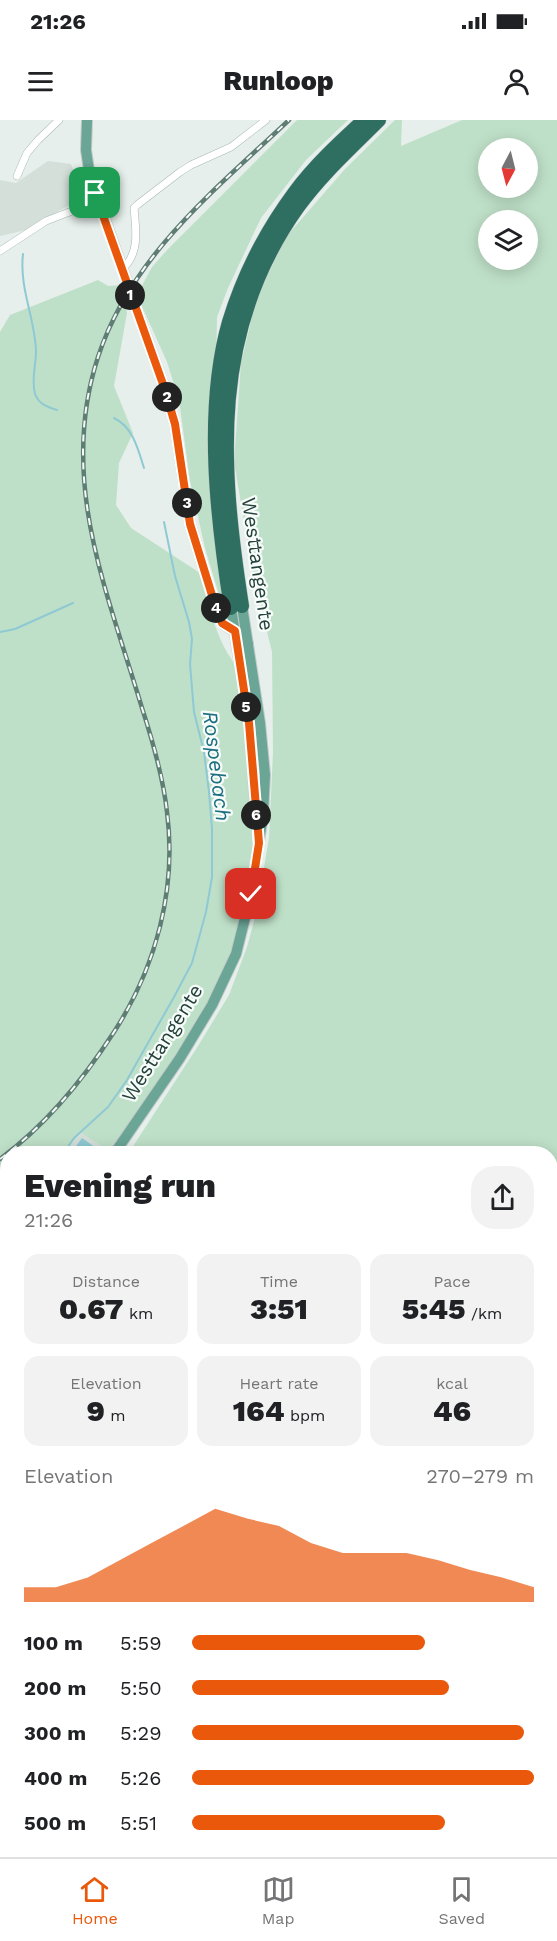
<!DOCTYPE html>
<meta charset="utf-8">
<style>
body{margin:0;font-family:"Work Sans",sans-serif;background:#f2f2f2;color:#202124;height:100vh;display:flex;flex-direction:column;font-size:22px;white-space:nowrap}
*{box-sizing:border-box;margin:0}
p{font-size:20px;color:#757577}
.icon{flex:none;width:33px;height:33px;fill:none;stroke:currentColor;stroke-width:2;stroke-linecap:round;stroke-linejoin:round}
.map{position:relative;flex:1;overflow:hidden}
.details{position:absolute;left:0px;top:1026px;width:558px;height:711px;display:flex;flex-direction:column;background:#fff;border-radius:24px 24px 0 0;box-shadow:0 3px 15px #0003}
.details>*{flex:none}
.needle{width:39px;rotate:187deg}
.fabs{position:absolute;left:478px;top:18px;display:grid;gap:12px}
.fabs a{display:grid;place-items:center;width:60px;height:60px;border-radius:50%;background:#fff;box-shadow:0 3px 15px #0003;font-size:30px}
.pin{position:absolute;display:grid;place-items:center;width:51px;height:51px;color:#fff;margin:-26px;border-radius:12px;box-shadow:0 3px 9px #0006}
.km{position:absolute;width:30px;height:30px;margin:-15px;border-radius:50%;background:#222;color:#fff;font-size:16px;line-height:30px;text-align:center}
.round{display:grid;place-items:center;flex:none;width:63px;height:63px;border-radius:24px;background:#f2f2f2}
.overview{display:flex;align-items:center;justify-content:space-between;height:102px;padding:0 24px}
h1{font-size:33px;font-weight:800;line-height:45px}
.figures{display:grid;grid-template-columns:repeat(3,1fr);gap:9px;height:102px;padding:6px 24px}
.figures div{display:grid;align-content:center;border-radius:15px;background:#f2f2f2;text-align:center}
.figures b{font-size:30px;font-weight:800}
.figures small{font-size:16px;font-weight:400}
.figures p{font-size:16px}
.chart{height:168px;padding:12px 24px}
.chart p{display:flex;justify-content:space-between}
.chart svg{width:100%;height:108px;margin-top:6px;fill:#ea580c;opacity:.7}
ul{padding:0 24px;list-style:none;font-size:20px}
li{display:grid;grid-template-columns:96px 72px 1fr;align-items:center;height:45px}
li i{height:15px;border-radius:8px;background:#ea580c}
.status{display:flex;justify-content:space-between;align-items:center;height:42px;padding:0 30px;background:#fff;direction:ltr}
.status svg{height:16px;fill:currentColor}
header{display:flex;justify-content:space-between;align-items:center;height:78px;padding:0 24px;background:#fff;font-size:27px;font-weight:800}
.tabs{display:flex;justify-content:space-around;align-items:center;height:84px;border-top:2px solid #e0e0e0;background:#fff;font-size:16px;color:#757577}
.tabs a{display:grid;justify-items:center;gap:3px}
.tabs .on{color:#ea580c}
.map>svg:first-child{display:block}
.built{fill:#d4dfda}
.green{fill:#bfe0c8;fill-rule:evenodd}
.water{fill:#8ec9d4}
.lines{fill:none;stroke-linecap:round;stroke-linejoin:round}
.stream{stroke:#8ec9d4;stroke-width:2}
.street-casing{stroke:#a8b8b2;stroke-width:8}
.primary-casing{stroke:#c2cac8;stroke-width:12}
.highway-casing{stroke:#c2cac8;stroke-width:15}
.street{stroke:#fff;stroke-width:7}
.primary{stroke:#6aa596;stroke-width:10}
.highway{stroke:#2f6f62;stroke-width:14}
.rail-casing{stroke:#5f7d75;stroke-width:4.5}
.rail{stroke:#f7fbf9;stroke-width:2;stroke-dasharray:7;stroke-linecap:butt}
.route-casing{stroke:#fff;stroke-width:12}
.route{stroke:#ea580c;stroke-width:8}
.labels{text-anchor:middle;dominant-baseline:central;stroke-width:4.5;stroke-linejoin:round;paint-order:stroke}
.street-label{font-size:20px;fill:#24423a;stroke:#f7fbf9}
.water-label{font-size:21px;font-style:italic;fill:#1c6f80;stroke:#f7fbf9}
</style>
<div class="status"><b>21:26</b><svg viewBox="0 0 49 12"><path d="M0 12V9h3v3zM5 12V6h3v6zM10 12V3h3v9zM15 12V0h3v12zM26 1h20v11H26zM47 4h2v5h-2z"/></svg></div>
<header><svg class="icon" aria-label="menu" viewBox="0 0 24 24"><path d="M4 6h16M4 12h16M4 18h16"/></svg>Runloop<svg class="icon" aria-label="person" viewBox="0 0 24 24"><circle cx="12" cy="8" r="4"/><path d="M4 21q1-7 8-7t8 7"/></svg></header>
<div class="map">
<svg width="557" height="1737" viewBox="0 0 557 1737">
<rect width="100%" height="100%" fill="#e6efeb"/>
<g class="built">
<path d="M48 41 71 44 83 77 26 110 0 116V60L16 63Z"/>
<path d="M80 1011 109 1031 108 1033 64 1034Z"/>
<path d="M7 1098V1161L0 1166V1104Z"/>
</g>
<g class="green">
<path d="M297 0H348L306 40 261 98 228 168 217 197 216 250 226 488H223L205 428 190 361 179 280 167 242 137 175 152 147 168 129Z"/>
<path d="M395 0H402L401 26 462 0H557V1170L551 1171 550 1034H128L198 926 229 875 247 827 256 794 269 718 273 632 272 532 253 454 234 342 241 243 256 180 285 118 345 49ZM489 28H528V68H489ZM489 100H528V140H489Z"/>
<path d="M98 160 108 166 121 165 127 193 114 266 133 313 119 343 116 385 131 408 200 453C206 478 213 504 224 527 229 537 236 543 238 555 243 583 245 612 247 641 250 673 253 704 252 736 248 792 228 848 201 896 174 943 140 987 109 1031L80 1012 64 1033 8 1034 7 1098 0 1104V212L10 195Z"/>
<path d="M7 1185 8 1482H0V1191Z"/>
<path d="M551 1193 557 1198V1737H0V1487H7L8 1730H268L267 1733 270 1736 272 1730H550Z"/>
</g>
<path class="water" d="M82 1018 99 1030 96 1033H71Z"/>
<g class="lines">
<g class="stream">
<path d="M23 134C19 168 35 198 36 231 36 246 31 259 35 274 39 284 47 287 57 290"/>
<path d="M114 298C133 307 138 329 144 348"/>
<path d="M0 512 15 509 73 483"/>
<path d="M63 1034 74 1018 108 987 127 960 174 877 192 843 206 792 212 757V709L209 672 204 632 194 592 190 544 192 519 189 502 175 456 164 402"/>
<path d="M0 1100 8 1096"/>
<path d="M0 1581H8"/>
</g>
<defs>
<g id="street">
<path d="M17 56 27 33 38 20 59 0"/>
<path d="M0 131 46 101 98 81"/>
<path d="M122 149C140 134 136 110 134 88L137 85 180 52 191 45 231 27 266 0"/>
</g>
<g id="primary">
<path d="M87 0 86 30 90 57 164 267 175 304 190 404 217 491 222 503 240 515 248 524"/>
<path d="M231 488 249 603 257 708"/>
<path d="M114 1034 180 938 212 885 236 834 251 774 263 695 265 655 260 603 242 486"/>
<path d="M0 1175 8 1169"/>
</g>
<g id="highway">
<path d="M242 486C220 345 210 210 298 87 321 55 351 28 379 0"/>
<path d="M231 488C217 400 204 289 229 202 243 156 266 111 295 72 314 46 340 22 364 0"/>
</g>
</defs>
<use href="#street" class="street-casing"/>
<use href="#primary" class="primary-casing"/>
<use href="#highway" class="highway-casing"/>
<use href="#street" class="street"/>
<use href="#primary" class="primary"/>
<use href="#highway" class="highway"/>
<defs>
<path id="rail" d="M0 1039C46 1005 83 960 114 912 156 847 177 769 167 692 163 656 153 622 142 588 107 471 58 360 98 237 131 136 215 70 289 0"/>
</defs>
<use href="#rail" class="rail-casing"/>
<use href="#rail" class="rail"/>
</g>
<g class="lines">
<defs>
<path id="route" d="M95 73 164 267 175 304 190 404 216 488 222 503 235 511 249 603 259 723 251 774"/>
</defs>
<use href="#route" class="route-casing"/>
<use href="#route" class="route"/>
</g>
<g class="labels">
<g class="street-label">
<text transform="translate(258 444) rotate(82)">Westtangente</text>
<text transform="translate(162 923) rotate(-58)">Westtangente</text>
</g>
<g class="water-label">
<text transform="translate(217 646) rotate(83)">Rospebach</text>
</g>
</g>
</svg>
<div class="fabs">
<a><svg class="needle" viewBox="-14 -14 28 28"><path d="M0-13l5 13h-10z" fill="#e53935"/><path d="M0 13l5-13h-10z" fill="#757577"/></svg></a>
<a><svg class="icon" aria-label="layers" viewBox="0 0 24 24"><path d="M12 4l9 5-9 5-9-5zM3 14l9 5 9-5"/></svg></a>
</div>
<div class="pin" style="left:95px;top:73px;background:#1e9e55"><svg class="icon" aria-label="arrive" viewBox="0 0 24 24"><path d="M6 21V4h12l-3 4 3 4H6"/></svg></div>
<div class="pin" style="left:251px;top:774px;background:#d93025"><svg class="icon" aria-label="check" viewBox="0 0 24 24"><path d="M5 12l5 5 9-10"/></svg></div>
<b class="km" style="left:130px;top:175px">1</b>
<b class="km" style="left:167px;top:277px">2</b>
<b class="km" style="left:187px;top:383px">3</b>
<b class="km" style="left:216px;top:488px">4</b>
<b class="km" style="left:246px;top:587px">5</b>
<b class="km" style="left:256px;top:695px">6</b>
<section class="details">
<div class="overview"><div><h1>Evening run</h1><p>21:26</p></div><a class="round"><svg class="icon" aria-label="share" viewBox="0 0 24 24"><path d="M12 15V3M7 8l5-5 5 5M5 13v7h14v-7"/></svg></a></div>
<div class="figures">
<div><p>Distance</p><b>0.67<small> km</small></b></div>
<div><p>Time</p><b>3:51</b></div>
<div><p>Pace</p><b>5:45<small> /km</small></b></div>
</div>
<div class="figures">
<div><p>Elevation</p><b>9<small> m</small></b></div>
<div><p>Heart rate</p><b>164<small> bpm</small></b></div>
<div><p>kcal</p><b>46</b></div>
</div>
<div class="chart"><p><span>Elevation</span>270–279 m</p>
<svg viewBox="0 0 160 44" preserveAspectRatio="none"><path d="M0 44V38L10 38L20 34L30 27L40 20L50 13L60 6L70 10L80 13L90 20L100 24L110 24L120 24L130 27L140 31L150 34L160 38V44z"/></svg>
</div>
<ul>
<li><b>100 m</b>5:59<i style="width:68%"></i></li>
<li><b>200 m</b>5:50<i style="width:75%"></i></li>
<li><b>300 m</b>5:29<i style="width:97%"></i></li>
<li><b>400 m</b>5:26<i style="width:100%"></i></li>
<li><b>500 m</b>5:51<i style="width:74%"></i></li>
</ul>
</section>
</div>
<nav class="tabs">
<a class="on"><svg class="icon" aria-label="home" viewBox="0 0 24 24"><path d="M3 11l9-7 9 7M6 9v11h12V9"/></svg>Home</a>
<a><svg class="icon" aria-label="map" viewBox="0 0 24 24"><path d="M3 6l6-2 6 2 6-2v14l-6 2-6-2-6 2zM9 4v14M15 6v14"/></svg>Map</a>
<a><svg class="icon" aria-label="saved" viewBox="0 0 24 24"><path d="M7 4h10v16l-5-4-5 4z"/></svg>Saved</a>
</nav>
